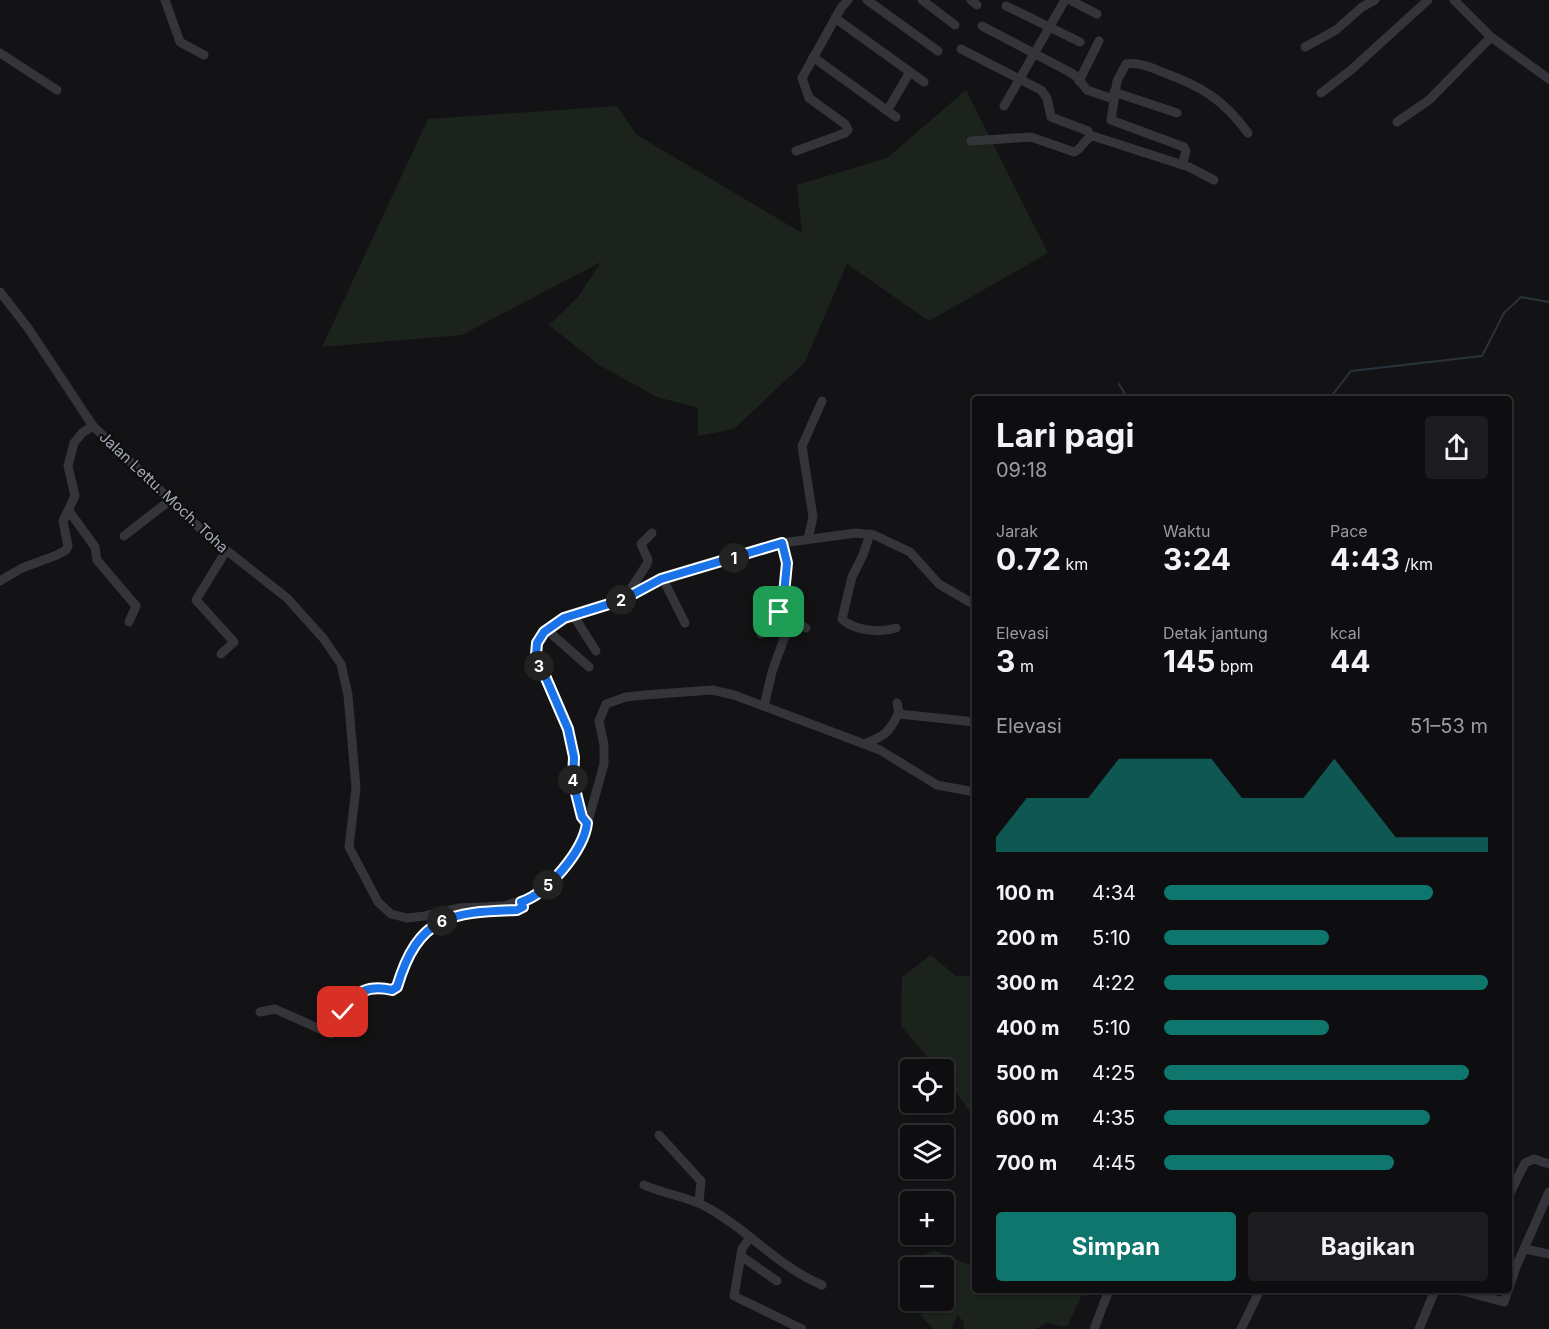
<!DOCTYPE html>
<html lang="id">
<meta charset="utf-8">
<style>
body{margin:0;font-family:Inter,sans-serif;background:#1c1c1e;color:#f1f3f6;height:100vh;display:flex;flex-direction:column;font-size:22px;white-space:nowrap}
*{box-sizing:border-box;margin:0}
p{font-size:20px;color:#9b9c9f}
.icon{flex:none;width:33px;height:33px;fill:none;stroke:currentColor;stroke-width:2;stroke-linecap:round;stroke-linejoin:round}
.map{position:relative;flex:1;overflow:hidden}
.drawer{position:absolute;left:972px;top:396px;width:540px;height:897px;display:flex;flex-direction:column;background:#0e0e10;border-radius:6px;box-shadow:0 2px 4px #0004,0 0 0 2px #2e2e30}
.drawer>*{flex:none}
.tools{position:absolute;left:900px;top:1059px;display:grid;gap:12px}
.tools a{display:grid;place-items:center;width:54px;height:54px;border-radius:6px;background:#0e0e10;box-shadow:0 2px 4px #0004,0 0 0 2px #2e2e30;font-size:30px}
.pin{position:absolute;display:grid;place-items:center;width:51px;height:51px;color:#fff;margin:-26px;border-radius:12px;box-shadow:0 3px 9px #0006}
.km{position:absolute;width:30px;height:30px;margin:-15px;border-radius:50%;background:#222;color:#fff;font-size:16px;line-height:30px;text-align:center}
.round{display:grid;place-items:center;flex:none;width:63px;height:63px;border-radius:6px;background:#1c1c1e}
.headline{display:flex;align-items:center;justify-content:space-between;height:102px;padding:0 24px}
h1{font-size:33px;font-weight:700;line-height:45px}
.figures{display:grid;grid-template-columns:repeat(3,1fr);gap:9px;height:102px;padding:6px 24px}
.figures div{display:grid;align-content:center}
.figures b{font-size:30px;font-weight:700}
.figures small{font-size:16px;font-weight:400}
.figures p{font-size:16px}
.chart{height:168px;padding:12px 24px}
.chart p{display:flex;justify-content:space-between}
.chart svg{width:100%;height:108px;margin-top:6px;fill:#0f766e;opacity:.7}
.button{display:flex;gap:12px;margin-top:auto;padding:12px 24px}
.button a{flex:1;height:69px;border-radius:6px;background:#0f766e;color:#fff;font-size:24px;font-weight:700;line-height:69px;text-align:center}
.button a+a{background:#1c1c1e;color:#f1f3f6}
ul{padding:0 24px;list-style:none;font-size:20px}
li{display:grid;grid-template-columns:96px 72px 1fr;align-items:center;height:45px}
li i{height:15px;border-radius:8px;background:#0f766e}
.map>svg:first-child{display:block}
.green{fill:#1b231c}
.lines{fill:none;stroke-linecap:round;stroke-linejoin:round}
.stream{stroke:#293339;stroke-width:2}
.street{stroke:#34353a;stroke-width:9}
.route-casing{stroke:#fff;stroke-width:12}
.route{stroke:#1a73e8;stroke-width:8}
.labels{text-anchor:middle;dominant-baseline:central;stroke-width:4.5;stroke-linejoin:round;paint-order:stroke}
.street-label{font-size:15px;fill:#a4aab6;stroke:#0e0e10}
</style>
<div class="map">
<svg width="1549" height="1329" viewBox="0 0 1549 1329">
<rect width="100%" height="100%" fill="#131315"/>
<g class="green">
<path d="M966 90 1048 253 929 321 847 264 805 362 734 429 698 436V408L657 397 599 365 549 325 578 297 601 262 462 335 322 347 428 119 617 106 637 135 802 233 797 185 887 158Z"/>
<path d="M931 955 956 976H975V1119L944 1075V1070L938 1069 901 1026 902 977Z"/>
<path d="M935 1251 975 1267V1290H1084L1067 1327 1047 1323 1036 1329H963L964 1323 958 1315 951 1329H933L920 1315 939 1301 944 1300V1268L926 1267 921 1256Z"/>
</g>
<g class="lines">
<g class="stream">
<path d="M1119 384 1128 399"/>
<path d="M1329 399 1351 371 1482 356 1504 313 1521 297 1549 302"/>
</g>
<g class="street">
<path d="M165 0 180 42 204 55"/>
<path d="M867 0 938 51"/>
<path d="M922 0 955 25"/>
<path d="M971 0 977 5"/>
<path d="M1070 0 1097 14"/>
<path d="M1454 0 1491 37 1549 79"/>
<path d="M1006 6 1080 42"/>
<path d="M835 18 924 82"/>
<path d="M982 26 1064 69 1076 76 1087 90 1113 99"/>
<path d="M1305 47 1336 30 1362 7 1375 0"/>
<path d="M961 49 1041 90 1047 98 1051 117 1088 131"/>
<path d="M0 53 57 90"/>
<path d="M813 57 896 117"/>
<path d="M1079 81 1099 41"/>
<path d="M1114 92 1177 113"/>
<path d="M1321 93 1351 70 1428 0"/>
<path d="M1004 106 1065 0"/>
<path d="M887 111 910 72"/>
<path d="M1397 122 1429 100 1491 37"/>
<path d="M971 141 1031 137 1074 152C1082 150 1084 138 1093 136L1189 167 1214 180"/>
<path d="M796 151 845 133 848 130 845 124 809 98 802 78 841 8 848 0"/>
<path d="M1182 165 1186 151 1184 147 1111 120 1117 81 1126 64C1137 62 1151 67 1162 72 1201 86 1223 99 1248 133"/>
<path d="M0 292 28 328 93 426 207 535 287 598 323 638 341 664 348 695 356 788 349 847 378 902 391 914 407 918 425 916 459 908 504 906 534 896 557 875 577 849 584 836 604 764V745L599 721 606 704 626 697 644 695 712 690 734 695 880 750 937 785 975 792"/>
<path d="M69 511 95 547 97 560 136 606 129 622"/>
<path d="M870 534 863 555 852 577 842 619C854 631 881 633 896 628"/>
<path d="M124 536 169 501"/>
<path d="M808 539 813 517 802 446 822 401"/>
<path d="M663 579 685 623"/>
<path d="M0 581 22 568 57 555 66 550 68 546 63 521 75 496 68 466 74 443 82 433 93 426"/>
<path d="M626 596 647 564 648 560 641 544 652 533"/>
<path d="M573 615 596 651"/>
<path d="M547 630 589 667"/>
<path d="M761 634 762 615 779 612 783 604 787 563 782 543"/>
<path d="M221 654 234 642 196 600 226 551"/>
<path d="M764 706 772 672 790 622 793 620 806 628"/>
<path d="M899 714 975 722"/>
<path d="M864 744C885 736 889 733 899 712L897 703"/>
<path d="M587 823 582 817 573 781 574 757 568 729 536 655 537 643 544 632 564 618 622 600 661 579 782 543 856 533 874 535 910 552 939 584 975 605"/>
<path d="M502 911 517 910 523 907 521 902"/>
<path d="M260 1012 275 1009 331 1034C346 1005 354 981 392 990L397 987C408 952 429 916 470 912"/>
<path d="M659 1135 701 1181 699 1202"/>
<path d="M644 1185C666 1195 689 1196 710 1209 751 1232 777 1266 822 1285"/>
<path d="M1509 1195 1525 1163 1534 1159 1549 1164"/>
<path d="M750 1237 742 1249 734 1296 802 1329"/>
<path d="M1525 1249 1549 1254"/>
<path d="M741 1256 777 1281"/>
<path d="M1509 1268 1516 1267 1549 1192"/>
<path d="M1509 1288 1516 1267"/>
<path d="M1459 1290 1504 1302 1508 1290"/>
<path d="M1094 1329 1109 1290"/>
<path d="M1241 1329 1260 1290"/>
<path d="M1419 1329 1435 1290"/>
</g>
</g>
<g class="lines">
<defs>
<path id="route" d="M343 1012C354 991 369 985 392 990L397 987C418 916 450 912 517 910L523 907 521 902C547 894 584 850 587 823L582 817 573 781 574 757 568 729 536 655 537 643 544 632 564 618 622 600 661 579 782 543 787 563 783 604 779 612"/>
</defs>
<use href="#route" class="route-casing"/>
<use href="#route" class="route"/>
</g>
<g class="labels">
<g class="street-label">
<text transform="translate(164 492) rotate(43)">Jalan Lettu. Moch. Toha</text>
</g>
</g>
</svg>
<div class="tools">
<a><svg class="icon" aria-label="locate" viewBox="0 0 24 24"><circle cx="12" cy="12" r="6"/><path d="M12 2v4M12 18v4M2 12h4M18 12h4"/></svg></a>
<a><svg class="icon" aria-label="layers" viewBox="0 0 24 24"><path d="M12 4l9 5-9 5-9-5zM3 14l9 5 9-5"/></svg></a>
<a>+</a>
<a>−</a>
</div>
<div class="pin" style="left:779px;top:612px;background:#1e9e55"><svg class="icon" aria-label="arrive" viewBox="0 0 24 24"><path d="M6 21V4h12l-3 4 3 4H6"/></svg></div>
<div class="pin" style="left:343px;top:1012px;background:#d93025"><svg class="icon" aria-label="check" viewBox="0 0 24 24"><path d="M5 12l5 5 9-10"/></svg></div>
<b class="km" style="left:734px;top:558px">1</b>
<b class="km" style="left:621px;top:600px">2</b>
<b class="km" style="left:539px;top:666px">3</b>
<b class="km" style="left:573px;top:780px">4</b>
<b class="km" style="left:548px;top:885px">5</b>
<b class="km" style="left:442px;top:921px">6</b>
<section class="drawer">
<div class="headline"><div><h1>Lari pagi</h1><p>09:18</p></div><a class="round"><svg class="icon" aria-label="share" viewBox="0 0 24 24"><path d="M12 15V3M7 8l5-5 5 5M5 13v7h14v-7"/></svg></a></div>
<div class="figures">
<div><p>Jarak</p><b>0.72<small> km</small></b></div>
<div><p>Waktu</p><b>3:24</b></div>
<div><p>Pace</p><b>4:43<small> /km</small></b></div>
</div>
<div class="figures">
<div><p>Elevasi</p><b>3<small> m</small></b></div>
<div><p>Detak jantung</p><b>145<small> bpm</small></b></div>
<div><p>kcal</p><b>44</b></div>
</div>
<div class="chart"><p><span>Elevasi</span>51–53 m</p>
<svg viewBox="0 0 160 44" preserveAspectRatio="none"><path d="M0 44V38L10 22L20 22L30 22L40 6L50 6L60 6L70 6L80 22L90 22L100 22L110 6L120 22L130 38L140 38L150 38L160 38V44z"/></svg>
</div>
<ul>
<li><b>100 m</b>4:34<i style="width:83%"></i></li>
<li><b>200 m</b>5:10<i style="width:51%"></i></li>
<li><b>300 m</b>4:22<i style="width:100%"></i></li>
<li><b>400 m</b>5:10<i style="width:51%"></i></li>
<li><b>500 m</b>4:25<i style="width:94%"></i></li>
<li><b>600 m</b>4:35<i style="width:82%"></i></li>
<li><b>700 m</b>4:45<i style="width:71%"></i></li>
</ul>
<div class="button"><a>Simpan</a><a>Bagikan</a></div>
</section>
</div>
